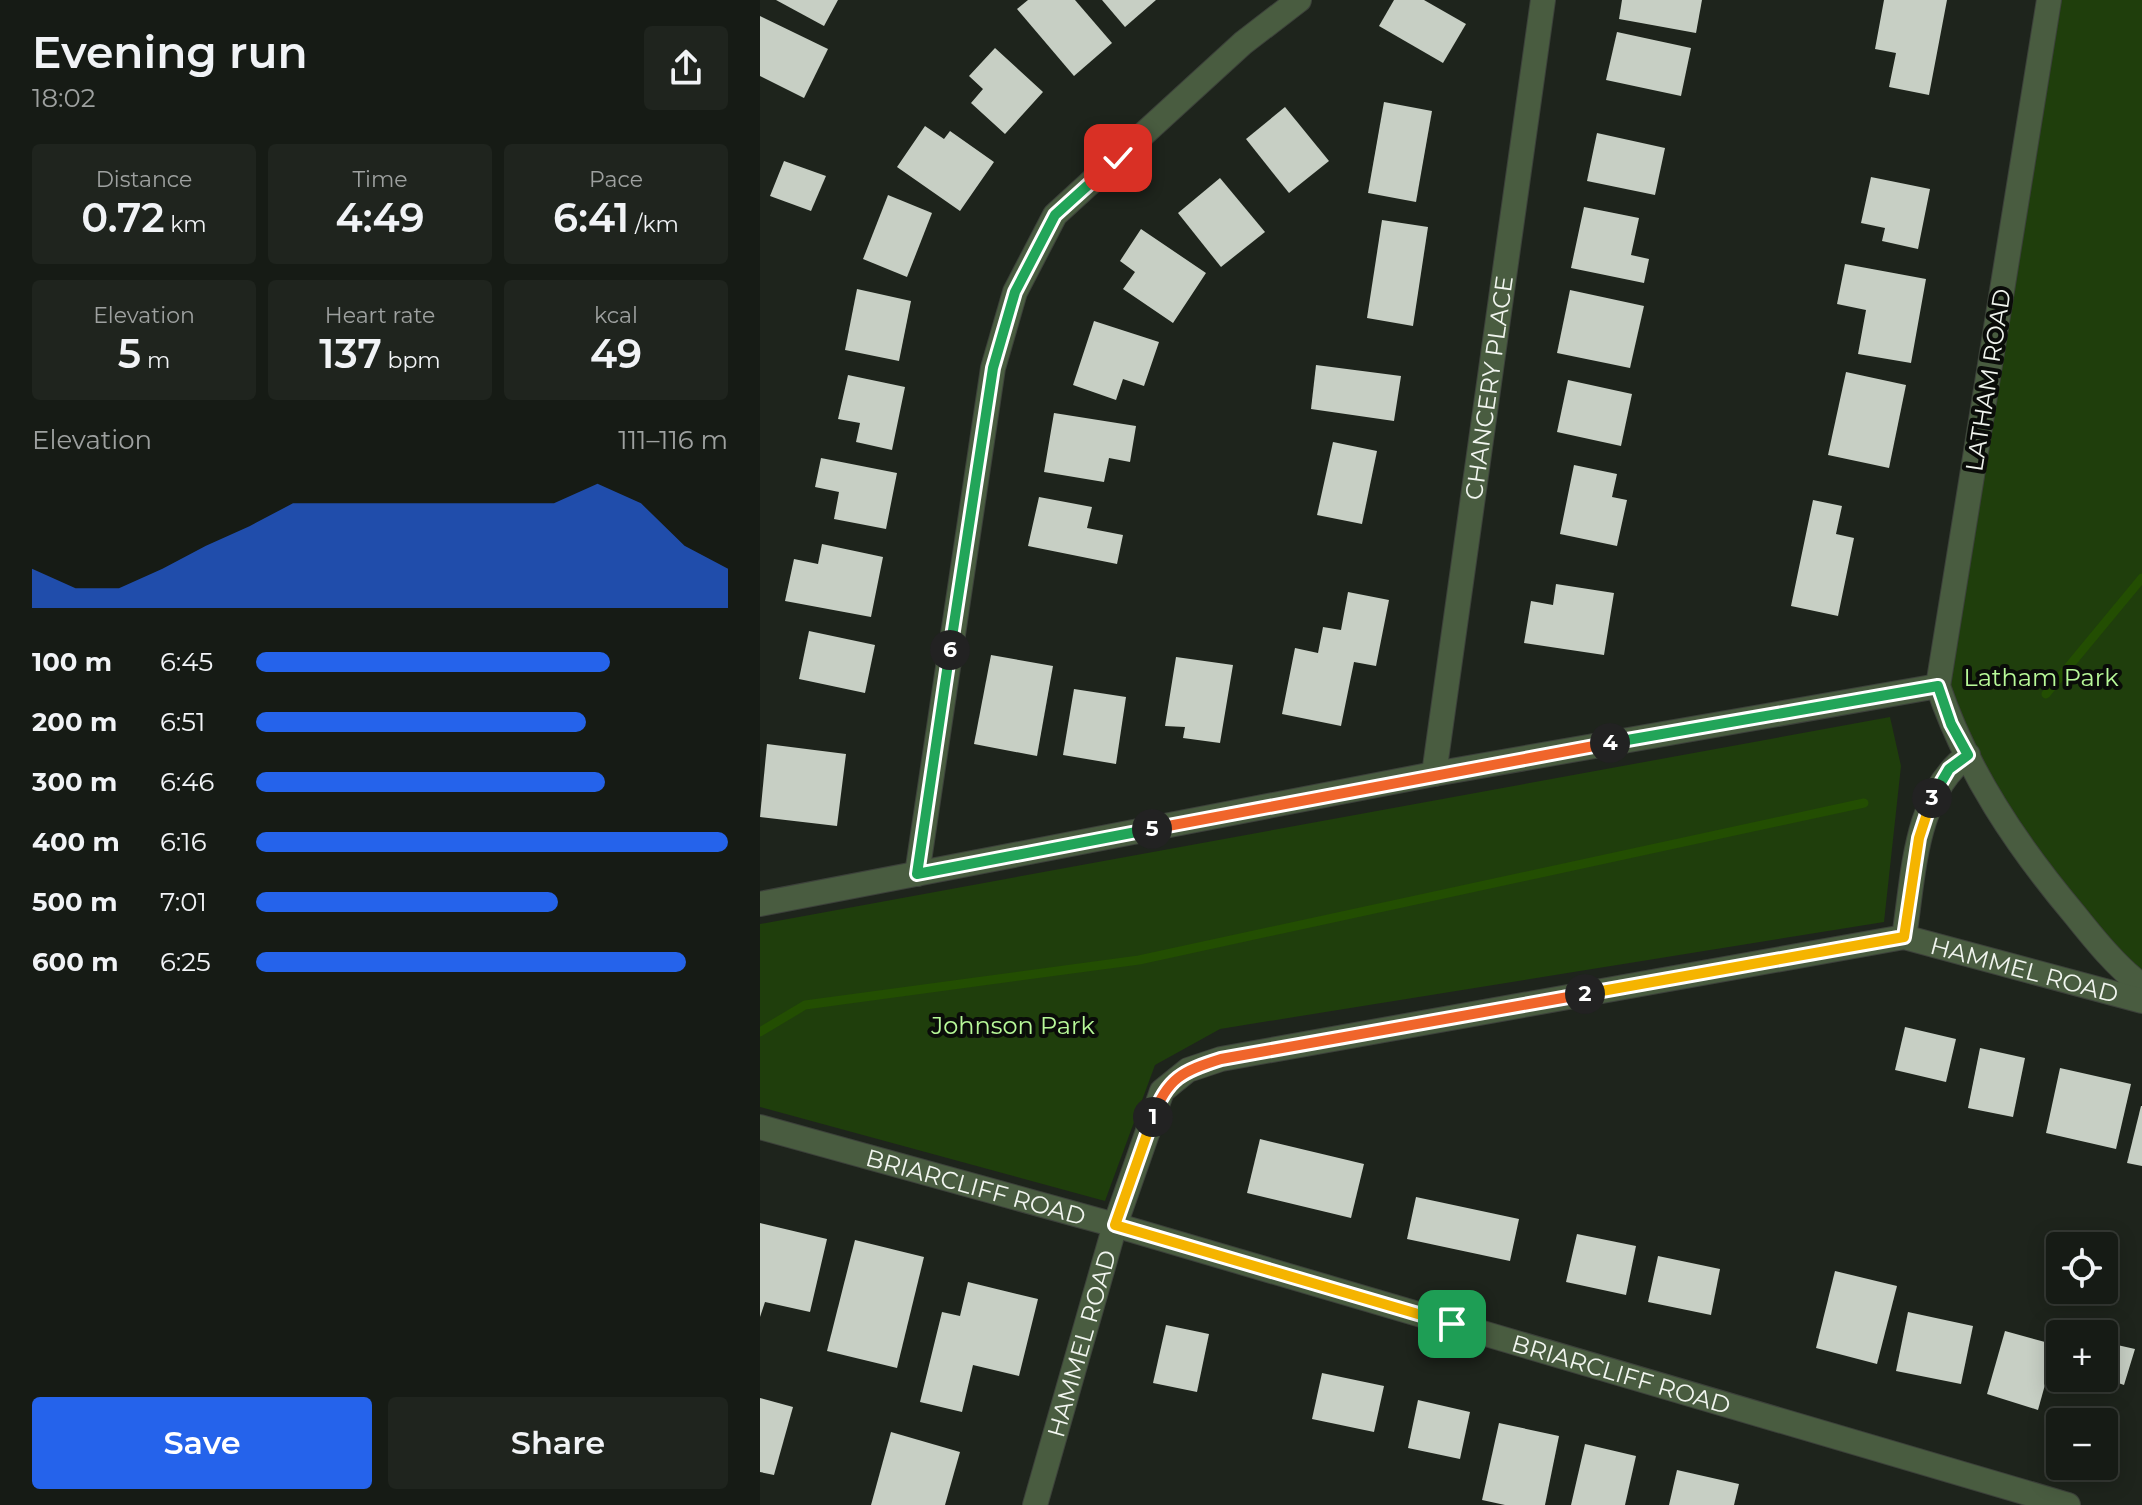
<!DOCTYPE html>
<meta charset="utf-8">
<style>
body{margin:0;font-family:Montserrat,sans-serif;background:#1f241e;color:#f1f3f6;height:100vh;display:flex;flex-direction:column;font-size:30px;white-space:nowrap}
*{box-sizing:border-box;margin:0}
p{font-size:26px;color:#9ea1a0}
.icon{flex:none;width:44px;height:44px;fill:none;stroke:currentColor;stroke-width:2;stroke-linecap:round;stroke-linejoin:round}
.map{position:relative;flex:1;overflow:hidden}
.side{display:flex;flex-direction:column;background:#161b15;width:760px}
.side>*{flex:none}
.fabs{position:absolute;left:1286px;top:1232px;display:grid;gap:16px}
.fabs a{display:grid;place-items:center;width:72px;height:72px;border-radius:8px;background:#161b15;box-shadow:0 4px 20px #0003,0 0 0 2px #353934;font-size:40px}
.pin{position:absolute;display:grid;place-items:center;width:68px;height:68px;color:#fff;margin:-34px;border-radius:16px;box-shadow:0 4px 12px #0006}
.km{position:absolute;width:40px;height:40px;margin:-20px;border-radius:50%;background:#222;color:#fff;font-size:22px;line-height:40px;text-align:center}
.round{display:grid;place-items:center;flex:none;width:84px;height:84px;border-radius:8px;background:#1f241e}
.summary{display:flex;align-items:center;justify-content:space-between;height:136px;padding:0 32px}
h1{font-size:44px;font-weight:600;line-height:60px}
.figures{display:grid;grid-template-columns:repeat(3,1fr);gap:12px;height:136px;padding:8px 32px}
.figures div{display:grid;align-content:center;border-radius:8px;background:#1f241e;text-align:center}
.figures b{font-size:40px;font-weight:600}
.figures small{font-size:22px;font-weight:400}
.figures p{font-size:22px}
.chart{height:224px;padding:16px 32px}
.chart p{display:flex;justify-content:space-between}
.chart svg{width:100%;height:144px;margin-top:8px;fill:#2563eb;opacity:.7}
.cta{display:flex;gap:16px;margin-top:auto;padding:16px 32px}
.cta a{flex:1;height:92px;border-radius:8px;background:#2563eb;color:#fff;font-size:32px;font-weight:600;line-height:92px;text-align:center}
.cta a+a{background:#1f241e;color:#f1f3f6}
ul{padding:0 32px;list-style:none;font-size:26px}
li{display:grid;grid-template-columns:128px 96px 1fr;align-items:center;height:60px}
li i{height:20px;border-radius:10px;background:#2563eb}
main{display:flex;flex:1;min-height:0}
.map>svg:first-child{display:block}
.green{fill:#1f3e0c}
.lines{fill:none;stroke-linecap:round;stroke-linejoin:round}
.stream{stroke:#234e02;stroke-width:9}
.building{fill:#c7cfc4}
.minor-casing{stroke:#3c413a;stroke-width:26}
.minor{stroke:#495c40;stroke-width:24}
.split-1-casing{stroke:#fff;stroke-width:16}
.split-2-casing{stroke:#fff;stroke-width:16}
.split-3-casing{stroke:#fff;stroke-width:16}
.split-4-casing{stroke:#fff;stroke-width:16}
.split-5-casing{stroke:#fff;stroke-width:16}
.split-6-casing{stroke:#fff;stroke-width:16}
.split-7-casing{stroke:#fff;stroke-width:16}
.split-1{stroke:#f5b400;stroke-width:10}
.split-2{stroke:#f0652b;stroke-width:10}
.split-3{stroke:#f5b400;stroke-width:10}
.split-4{stroke:#22a559;stroke-width:10}
.split-5{stroke:#f0652b;stroke-width:10}
.split-6{stroke:#22a559;stroke-width:10}
.split-7{stroke:#22a559;stroke-width:10}
.labels{text-anchor:middle;dominant-baseline:central;stroke-width:8;stroke-linejoin:round;paint-order:stroke}
.street-label{font-size:24px;fill:#f1f5ef;stroke:#0a0c09}
.park-label{font-size:24px;fill:#b8f999;stroke:#0a0c09}
</style>
<main>
<section class="side">
<div class="summary"><div><h1>Evening run</h1><p>18:02</p></div><a class="round"><svg class="icon" aria-label="share" viewBox="0 0 24 24"><path d="M12 15V3M7 8l5-5 5 5M5 13v7h14v-7"/></svg></a></div>
<div class="figures">
<div><p>Distance</p><b>0.72<small> km</small></b></div>
<div><p>Time</p><b>4:49</b></div>
<div><p>Pace</p><b>6:41<small> /km</small></b></div>
</div>
<div class="figures">
<div><p>Elevation</p><b>5<small> m</small></b></div>
<div><p>Heart rate</p><b>137<small> bpm</small></b></div>
<div><p>kcal</p><b>49</b></div>
</div>
<div class="chart"><p><span>Elevation</span>111–116 m</p>
<svg viewBox="0 0 160 44" preserveAspectRatio="none"><path d="M0 44V32L10 38L20 38L30 32L40 25L50 19L60 12L70 12L80 12L90 12L100 12L110 12L120 12L130 6L140 12L150 25L160 32V44z"/></svg>
</div>
<ul>
<li><b>100 m</b>6:45<i style="width:75%"></i></li>
<li><b>200 m</b>6:51<i style="width:70%"></i></li>
<li><b>300 m</b>6:46<i style="width:74%"></i></li>
<li><b>400 m</b>6:16<i style="width:100%"></i></li>
<li><b>500 m</b>7:01<i style="width:64%"></i></li>
<li><b>600 m</b>6:25<i style="width:91%"></i></li>
</ul>
<div class="cta"><a>Save</a><a>Share</a></div>
</section>
<div class="map">
<svg width="1382" height="1505" viewBox="0 0 1382 1505">
<rect width="100%" height="100%" fill="#1e241c"/>
<g class="green">
<path d="M1289 0H1382V984L1300 897 1178 686Z"/>
<path d="M1130 717 1141 766 1124 922 460 1029 395 1065 345 1201 0 1107V924Z"/>
</g>
<g class="lines">
<g class="stream">
<path d="M1286 694 1382 578"/>
<path d="M0 1032 45 1005 379 960 1104 803"/>
</g>
</g>
<g class="building">
<path d="M16 0H78L64 26Z"/>
<path d="M268 0H315L352 43 314 76 257 9Z"/>
<path d="M342 0H396L365 27Z"/>
<path d="M634 0H664L706 24 683 63 619 26Z"/>
<path d="M862 0H942L936 33 859 19Z"/>
<path d="M1124 0H1187L1169 95 1129 87 1136 53 1115 49Z"/>
<path d="M0 16 68 49 44 98 0 76Z"/>
<path d="M857 32 931 48 921 96 846 80Z"/>
<path d="M235 48 283 92 245 134 211 103 223 89 209 76Z"/>
<path d="M624 102 672 111 656 202 608 193Z"/>
<path d="M525 107 569 161 529 193 486 139Z"/>
<path d="M165 126 184 139 190 131 234 162 200 211 137 167Z"/>
<path d="M837 133 905 148 895 195 827 181Z"/>
<path d="M24 161 66 176 51 211 10 196Z"/>
<path d="M1111 177 1170 189 1158 249 1122 241 1125 228 1101 223Z"/>
<path d="M460 178 505 232 461 267 418 213Z"/>
<path d="M128 195 172 213 147 277 103 259Z"/>
<path d="M824 207 879 218 871 255 889 259 884 283 811 268Z"/>
<path d="M622 220 668 227 653 326 607 318Z"/>
<path d="M381 229 446 273 413 323 363 289 375 272 360 261Z"/>
<path d="M1085 264 1166 279 1151 363 1098 354 1106 310 1077 304Z"/>
<path d="M97 289 151 301 139 361 85 350Z"/>
<path d="M810 290 884 306 870 368 797 353Z"/>
<path d="M334 321 399 342 384 386 363 379 356 400 313 385Z"/>
<path d="M556 365 641 376 634 421 551 409Z"/>
<path d="M1086 372 1146 385 1129 468 1068 455Z"/>
<path d="M88 375 145 387 132 450 96 442 100 423 78 419Z"/>
<path d="M808 380 872 394 861 446 797 432Z"/>
<path d="M294 413 376 426 370 462 349 458 344 482 284 472Z"/>
<path d="M573 442 617 451 602 524 557 515Z"/>
<path d="M61 458 137 473 126 529 74 519 79 492 55 487Z"/>
<path d="M814 465 857 474 852 497 867 500 857 546 800 534Z"/>
<path d="M279 497 332 507 327 528 363 535 357 564 268 546Z"/>
<path d="M1053 500 1082 506 1076 534 1094 538 1078 616 1031 606Z"/>
<path d="M62 544 123 557 111 617 25 601 34 559 58 564Z"/>
<path d="M796 584 854 593 844 655 764 643 771 601 793 605Z"/>
<path d="M588 592 629 600 616 666 594 662 581 726 522 714 535 648 558 653 563 627 581 630Z"/>
<path d="M49 631 115 645 105 693 39 679Z"/>
<path d="M231 655 293 666 277 756 214 744Z"/>
<path d="M416 657 473 665 460 743 423 738 425 727 405 726Z"/>
<path d="M314 689 366 697 356 764 303 755Z"/>
<path d="M7 744 86 754 77 826 0 817Z"/>
<path d="M1145 1027 1196 1039 1186 1082 1135 1070Z"/>
<path d="M1220 1048 1265 1058 1253 1117 1208 1108Z"/>
<path d="M1300 1068 1371 1084 1356 1149 1286 1133Z"/>
<path d="M1381 1106H1382V1166L1367 1163Z"/>
<path d="M500 1139 604 1164 591 1218 487 1193Z"/>
<path d="M656 1197 759 1219 750 1261 647 1239Z"/>
<path d="M0 1223 67 1239 50 1312 5 1302 0 1317Z"/>
<path d="M817 1234 876 1246 866 1295 806 1282Z"/>
<path d="M95 1240 164 1257 137 1368 67 1351Z"/>
<path d="M898 1256 960 1269 951 1315 888 1302Z"/>
<path d="M1075 1271 1137 1286 1117 1364 1056 1348Z"/>
<path d="M208 1282 278 1299 259 1376 213 1365 202 1412 160 1402 182 1312 200 1316Z"/>
<path d="M1148 1312 1213 1326 1201 1384 1136 1371Z"/>
<path d="M406 1325 449 1334 437 1392 393 1383Z"/>
<path d="M1245 1331 1296 1345 1278 1410 1227 1394Z"/>
<path d="M1344 1342 1375 1349 1364 1385 1347 1379 1342 1391 1302 1379 1344 1378Z"/>
<path d="M562 1373 624 1386 614 1432 552 1419Z"/>
<path d="M0 1398 33 1407 14 1475 0 1472Z"/>
<path d="M658 1400 710 1412 700 1459 648 1448Z"/>
<path d="M739 1423 799 1436 785 1505H745L722 1500Z"/>
<path d="M131 1432 200 1452 185 1505H111Z"/>
<path d="M825 1444 876 1456 865 1505H811Z"/>
<path d="M917 1470 979 1484 974 1505H909Z"/>
</g>
<g class="lines">
<defs>
<g id="minor">
<path d="M1289 0 1178 686C1207 772 1257 846 1315 915 1335 940 1356 966 1382 986"/>
<path id="s1" d="M674 774 783 0"/>
<path d="M157 874 233 368 255 292 295 215 483 43 539 0"/>
<path d="M0 904 674 774 1178 686"/>
<path d="M1144 937C1154 875 1154 795 1208 755"/>
<path id="s2" d="M0 1127 355 1225 1308 1505"/>
<path id="s3" d="M275 1505 355 1225 402 1091 428 1070 461 1059 1144 937 1382 1001"/>
</g>
</defs>
<use href="#minor" class="minor-casing"/>
<use href="#minor" class="minor"/>
</g>
<g class="lines">
<defs>
<path id="split-1" d="M393 1117 355 1225 692 1324"/>
<path id="split-2" d="M393 1117C407 1078 423 1071 461 1059L825 994"/>
<path id="split-3" d="M825 994 1144 937 1159 838 1172 798"/>
<path id="split-4" d="M850 743 1178 686 1191 724 1208 755 1189 769 1172 798"/>
<path id="split-5" d="M392 829 850 743"/>
<path id="split-6" d="M190 650 157 874 392 829"/>
<path id="split-7" d="M190 650 233 368 255 292 295 215 358 158"/>
</defs>
<use href="#split-1" class="split-1-casing"/>
<use href="#split-2" class="split-2-casing"/>
<use href="#split-3" class="split-3-casing"/>
<use href="#split-4" class="split-4-casing"/>
<use href="#split-5" class="split-5-casing"/>
<use href="#split-6" class="split-6-casing"/>
<use href="#split-7" class="split-7-casing"/>
<use href="#split-1" class="split-1"/>
<use href="#split-2" class="split-2"/>
<use href="#split-3" class="split-3"/>
<use href="#split-4" class="split-4"/>
<use href="#split-5" class="split-5"/>
<use href="#split-6" class="split-6"/>
<use href="#split-7" class="split-7"/>
</g>
<g class="labels">
<g class="street-label">
<text transform="translate(1228 380) rotate(-81)">LATHAM ROAD</text>
<text stroke="none"><textPath href="#s1" startOffset="390">CHANCERY PLACE</textPath></text>
<text stroke="none"><textPath href="#s3" startOffset="1320">HAMMEL ROAD</textPath></text>
<text stroke="none"><textPath href="#s2" startOffset="224">BRIARCLIFF ROAD</textPath></text>
<text stroke="none"><textPath href="#s3" startOffset="168">HAMMEL ROAD</textPath></text>
<text stroke="none"><textPath href="#s2" startOffset="896">BRIARCLIFF ROAD</textPath></text>
</g>
<g class="park-label">
<text x="1281" y="677">Latham Park</text>
<text x="253" y="1025">Johnson Park</text>
</g>
</g>
</svg>
<div class="fabs">
<a><svg class="icon" aria-label="locate" viewBox="0 0 24 24"><circle cx="12" cy="12" r="6"/><path d="M12 2v4M12 18v4M2 12h4M18 12h4"/></svg></a>
<a>+</a>
<a>−</a>
</div>
<div class="pin" style="left:692px;top:1324px;background:#1e9e55"><svg class="icon" aria-label="arrive" viewBox="0 0 24 24"><path d="M6 21V4h12l-3 4 3 4H6"/></svg></div>
<div class="pin" style="left:358px;top:158px;background:#d93025"><svg class="icon" aria-label="check" viewBox="0 0 24 24"><path d="M5 12l5 5 9-10"/></svg></div>
<b class="km" style="left:393px;top:1117px">1</b>
<b class="km" style="left:825px;top:994px">2</b>
<b class="km" style="left:1172px;top:798px">3</b>
<b class="km" style="left:850px;top:743px">4</b>
<b class="km" style="left:392px;top:829px">5</b>
<b class="km" style="left:190px;top:650px">6</b>
</div>
</main>
